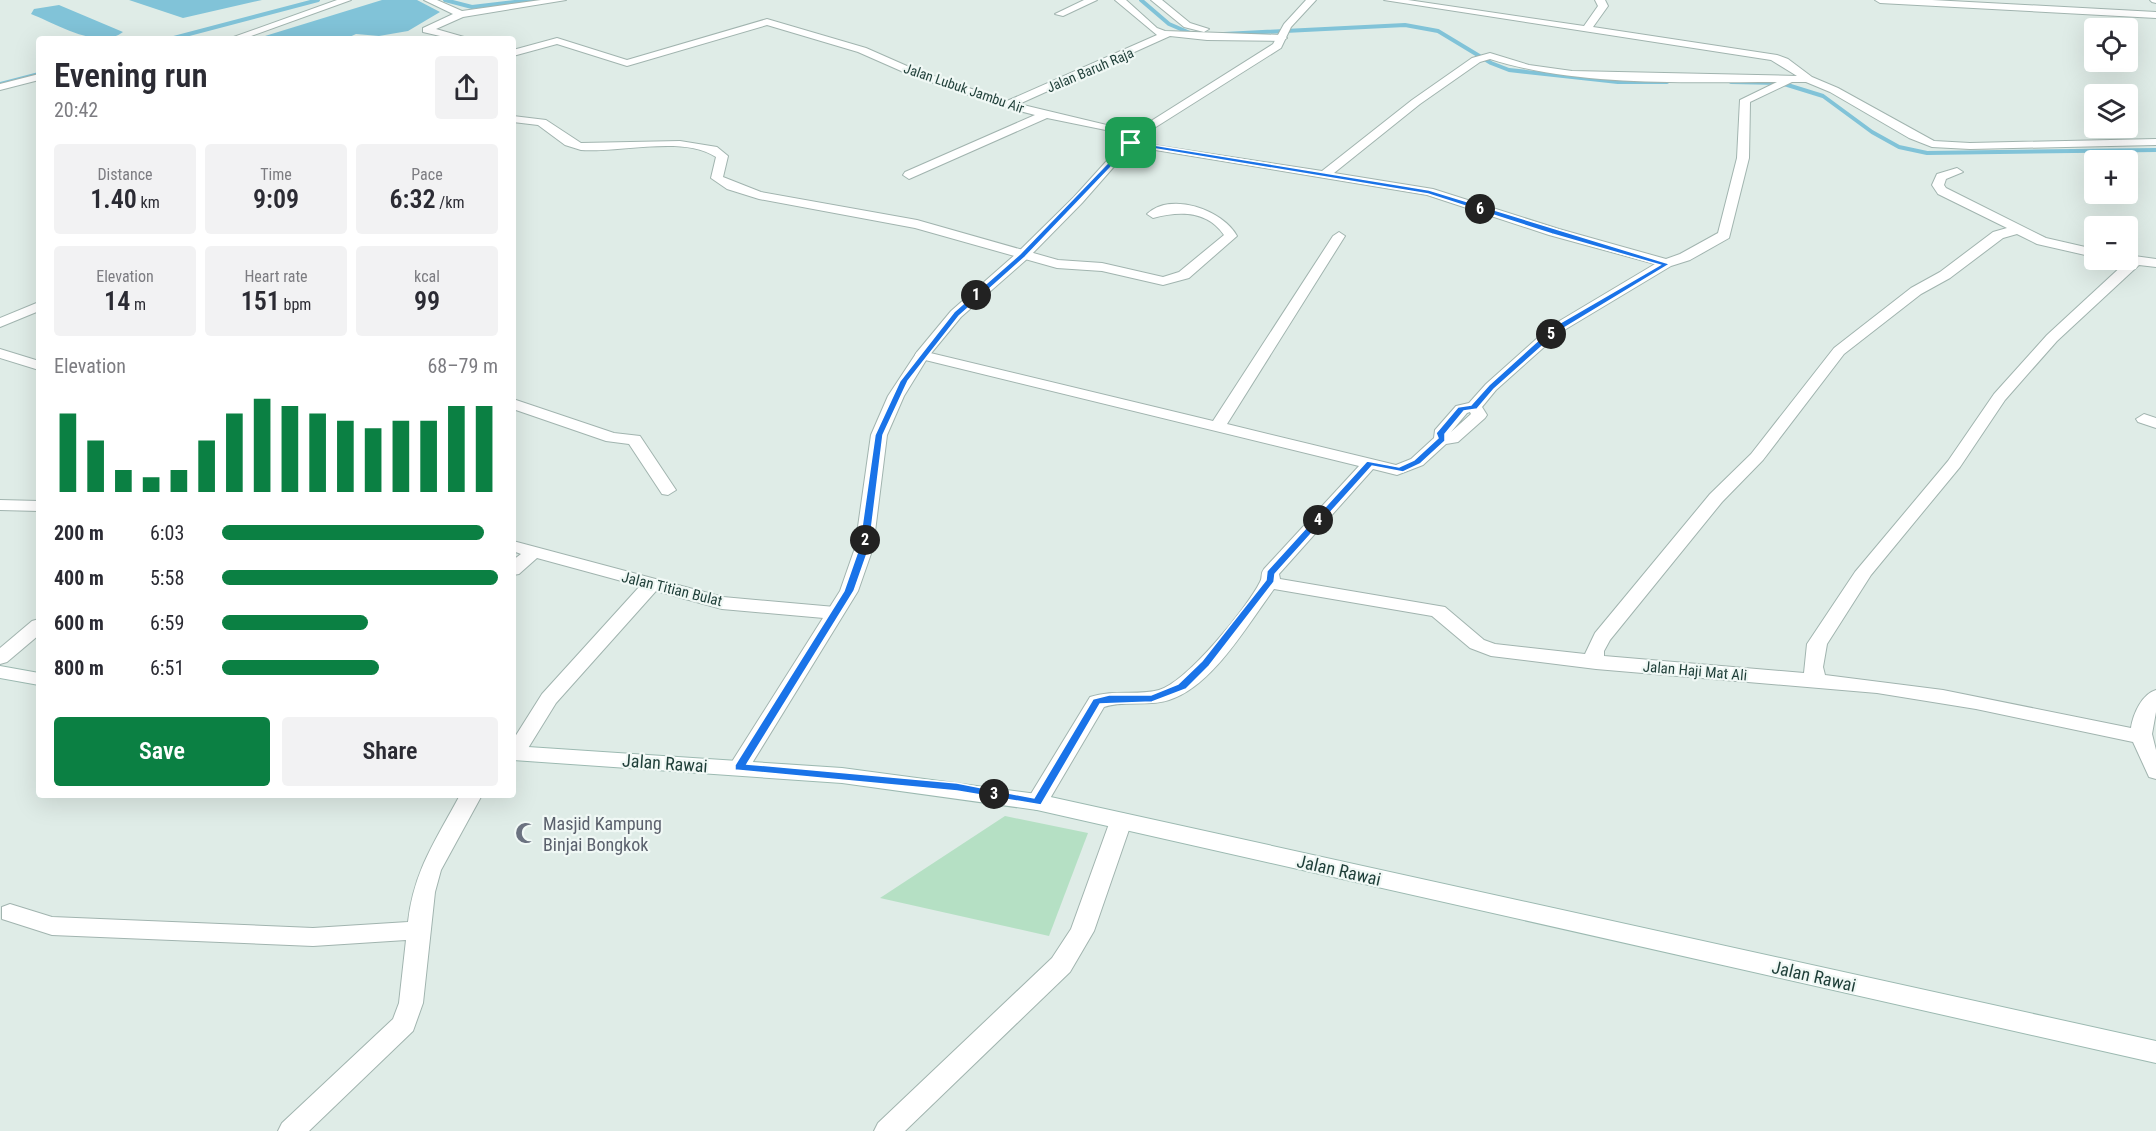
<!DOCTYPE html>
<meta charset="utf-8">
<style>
body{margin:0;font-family:"Roboto Condensed",sans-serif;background:#f2f2f3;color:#2b2b33;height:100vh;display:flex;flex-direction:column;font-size:22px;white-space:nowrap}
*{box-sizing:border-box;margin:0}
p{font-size:20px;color:#7c7c81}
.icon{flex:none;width:33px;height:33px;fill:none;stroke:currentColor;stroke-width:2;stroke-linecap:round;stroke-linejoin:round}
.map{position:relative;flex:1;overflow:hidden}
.side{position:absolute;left:36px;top:36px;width:480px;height:762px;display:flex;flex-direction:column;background:#fff;border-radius:6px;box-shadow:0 6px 24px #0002}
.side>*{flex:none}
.fabs{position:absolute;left:2084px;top:18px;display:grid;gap:12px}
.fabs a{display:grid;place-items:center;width:54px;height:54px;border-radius:6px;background:#fff;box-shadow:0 6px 24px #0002;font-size:30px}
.pin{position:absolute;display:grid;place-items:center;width:51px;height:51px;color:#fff;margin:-26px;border-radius:12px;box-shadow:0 3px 9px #0006}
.km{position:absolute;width:30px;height:30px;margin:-15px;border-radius:50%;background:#222;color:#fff;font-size:16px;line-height:30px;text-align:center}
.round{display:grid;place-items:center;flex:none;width:63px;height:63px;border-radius:6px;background:#f2f2f3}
.summary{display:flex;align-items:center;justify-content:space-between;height:102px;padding:0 18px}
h1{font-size:33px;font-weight:600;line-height:45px}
.metrics{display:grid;grid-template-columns:repeat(3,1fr);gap:9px;height:102px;padding:6px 18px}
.metrics div{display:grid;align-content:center;border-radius:6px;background:#f2f2f3;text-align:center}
.metrics b{font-size:26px;font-weight:600}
.metrics small{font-size:16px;font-weight:400}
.metrics p{font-size:16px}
.chart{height:168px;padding:12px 18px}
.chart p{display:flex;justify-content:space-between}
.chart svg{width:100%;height:108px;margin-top:6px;stroke:#0b8043;stroke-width:6}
.action{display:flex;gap:12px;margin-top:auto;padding:12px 18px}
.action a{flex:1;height:69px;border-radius:6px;background:#0b8043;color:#fff;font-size:24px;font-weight:600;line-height:69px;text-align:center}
.action a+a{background:#f2f2f3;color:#2b2b33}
ul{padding:0 18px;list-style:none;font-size:20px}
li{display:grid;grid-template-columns:96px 72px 1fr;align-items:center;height:45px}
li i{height:15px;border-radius:8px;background:#0b8043}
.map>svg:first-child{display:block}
.green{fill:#b5e0c4}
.water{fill:#81c3d8}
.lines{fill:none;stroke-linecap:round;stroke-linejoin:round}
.stream{stroke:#81c3d8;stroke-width:4}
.minor-casing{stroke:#a1b4af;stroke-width:2}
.tertiary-casing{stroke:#a1b4af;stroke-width:2}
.secondary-casing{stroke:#9cb9b1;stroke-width:2}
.minor{fill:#fff;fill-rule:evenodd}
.tertiary{fill:#fff;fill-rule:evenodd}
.secondary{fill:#fff;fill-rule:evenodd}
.route{fill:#1a73e8;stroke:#fff;stroke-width:1.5;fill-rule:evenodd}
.labels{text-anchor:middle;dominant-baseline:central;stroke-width:4.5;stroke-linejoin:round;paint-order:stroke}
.far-street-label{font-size:14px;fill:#1e3e38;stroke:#f0f8f5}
.street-label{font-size:15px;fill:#1e3e38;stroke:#f0f8f5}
.near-street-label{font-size:18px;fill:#1e3e38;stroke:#f0f8f5}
.near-worship-label{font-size:18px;fill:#5b616d;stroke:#f0f8f5;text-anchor:start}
</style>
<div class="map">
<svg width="2156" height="1131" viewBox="0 0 2156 1131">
<rect width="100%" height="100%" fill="#dfece7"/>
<path class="green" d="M1005 816 1088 833 1049 936 880 898Z"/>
<g class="water">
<path d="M129 0H262L183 18Z"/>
<path d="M382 0H417L440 12 408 31 379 36 356 34 345 39H265V36Z"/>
<path d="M59 5 123 32C99 51 55 23 31 14L34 9Z"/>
</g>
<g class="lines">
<g class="stream">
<path d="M445 0 472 7 532 0"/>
<path d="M1141 0 1169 24 1190 33"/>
<path d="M1224 34 1405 25 1438 31 1491 63 1509 70 1618 82H1667"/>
<path d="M170 39 318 0"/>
<path d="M1731 82 1781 83 1823 96 1872 132 1899 147 1927 153 2156 150"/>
<path d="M0 84 39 74"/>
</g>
<defs>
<g id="minor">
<path d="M337 0H351L243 39H228Z"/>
<path d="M424 0H437L462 11 541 0H566L463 17 436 29 471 39H453L423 32V28L453 14Z"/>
<path d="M1084 0H1097L1063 16 1055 14Z"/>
<path d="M1115 0H1126L1157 28 1165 31 1282 35 1287 38 1282 41 1207 40 1170 36 1019 104 1140 133V137L1047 118 909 179 903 175 905 172 1035 115 1004 107 908 74 858 52 767 25 627 66 557 44 513 56V50L557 38 627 60 767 19 866 48 916 70 1007 101 1157 35Z"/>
<path d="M1151 0H1162L1190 23 1209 29 1204 32 1184 27Z"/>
<path d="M1384 0H1408L1584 26 1598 6 1595 0H1605L1608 6 1593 27 1777 55 1788 59 1812 77 1838 88 1934 141 1970 143 2156 139V145L1970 149 1932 147 1909 138 1830 92 1806 82H1792L1750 102 1749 158 1729 238 1690 260 1671 266 1561 332 1496 390 1482 407 1487 415 1485 418 1458 442 1446 444 1423 465 1397 475 1373 469 1279 574 1280 579 1445 607 1484 640 1495 644 1585 654 1595 633 1710 494 1751 454 1834 348 1911 288 1940 272 1993 232 2007 228 1938 194 1932 185 1937 174 1957 168 1963 172 1946 179 1944 185 1946 188 2046 238 2094 249V257L2037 244 2017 234 2003 238 1950 278 1921 294 1844 354 1763 460 1722 502 1610 640 1604 651V656L1804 673 1807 644 1855 572 1948 461 1994 394 2047 335 2125 263 2121 260H2127V255L2156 259V267L2139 265 2057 341 2005 400 1960 467 1871 575 1827 644 1823 667 1825 675 1943 690 2131 728C2133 714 2142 694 2156 690V712L2152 734 2156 750V779L2149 777 2133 742 1976 709 1877 693 1596 669 1491 656 1470 648 1432 616 1274 589C1248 624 1212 687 1169 700 1148 707 1125 700 1104 707L1045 807 1037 810 1029 807 1026 802 1090 697C1114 689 1137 696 1159 690 1187 682 1247 608 1260 582 1263 577 1260 574 1264 569L1359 466 917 358 915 355 917 352 922 351 1213 421 1333 236 1339 232 1345 236 1227 424 1396 465 1411 459 1434 438 1435 430 1456 406 1469 403 1486 384 1551 326 1655 264 1549 235 1427 195 1131 146 1125 143 1127 141 1322 171 1412 100 1472 58 1490 53 1529 65 1572 71 1797 76 1771 60ZM1490 59C1578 87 1685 82 1777 82L1740 100 1737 158 1718 233 1680 254 1666 259 1559 229 1433 189 1334 173 1420 104 1480 62ZM1470 412 1471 414 1451 432 1467 413Z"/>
<path d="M1875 0H1932L2156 12V18L1880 3Z"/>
<path d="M2150 0H2156V3L2152 2Z"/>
<path d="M39 74V80L0 90V84Z"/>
<path d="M513 116 546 120 581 143 680 141 717 147 728 156 723 177 761 192 917 220 1058 260 1102 263 1163 277 1179 272 1224 235C1207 210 1179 211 1153 218L1147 214C1171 191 1223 210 1237 236L1189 278 1163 285 1102 271 1057 268 915 228 759 199 727 189 711 178 716 157C683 135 619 153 581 150L565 145 538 125 513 122Z"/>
<path d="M39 302V311L0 327V318Z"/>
<path d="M0 349 39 361V370L0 358Z"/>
<path d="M513 399 614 433 640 436 676 490 668 495 662 494 629 444 606 441 513 409Z"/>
<path d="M2144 414 2156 418V428L2138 422 2136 419Z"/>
<path d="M0 500 39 501V511L0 510Z"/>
<path d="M513 541 723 597 835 607 844 613 835 619 722 609 656 591 556 703 522 758 515 760 513 740 542 694 640 586 537 558 519 574 513 575V560L521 554 513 551Z"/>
<path d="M39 619V635L7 662 0 664V648L32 621Z"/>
<path d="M460 795H482L441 870 435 892 423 1003 413 1031 309 1131H278L282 1123 393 1019 399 1003 406 940 313 946 52 935 2 919V907L10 904 52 917 313 928 408 922C414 870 436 840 460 795Z"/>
</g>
<g id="tertiary">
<path d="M1306 0H1316L1291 27 1281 48 1140 137 1082 203 1027 259 961 317 928 357 904 396 887 435 873 548 858 591 746 773 739 775 732 773 728 768 840 591 855 548 871 435 888 396 917 352 951 311 1017 253 1074 197 1132 133 1273 44 1284 24Z"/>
<path d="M1121 813 1129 815 1132 821 1094 931 1070 972 905 1131H874L878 1123 1052 958 1071 929 1110 821 1113 815Z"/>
</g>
<g id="secondary">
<path d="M0 666 39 673V685L0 678Z"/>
<path d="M513 746 842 768 1037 794 2156 1041V1063L1037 810 842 783 513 760Z"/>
</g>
</defs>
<use href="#minor" class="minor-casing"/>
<use href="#tertiary" class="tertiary-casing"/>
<use href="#secondary" class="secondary-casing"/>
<use href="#minor" class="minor"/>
<use href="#tertiary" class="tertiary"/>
<use href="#secondary" class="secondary"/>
</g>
<path class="route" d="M1129 141 1429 190 1670 264 1559 331 1494 389 1477 409 1464 411 1445 434V441L1420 464 1403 472 1372 466 1275 574 1274 582 1209 666 1186 689 1152 702 1100 704 1041 805 957 791 735 770V765L844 591 859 548 875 435 900 381 954 312 1020 254ZM1132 145 1428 194 1552 234 1660 265 1553 327 1489 385 1471 405 1458 407 1436 433 1438 438 1414 460 1399 467 1367 461 1267 571 1266 580 1202 661 1178 684 1151 695H1109L1093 699 1034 798 957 783 747 764 854 591 869 548 883 435 908 381 959 316 1025 257Z"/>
<defs>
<symbol id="mosque-bare" viewBox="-9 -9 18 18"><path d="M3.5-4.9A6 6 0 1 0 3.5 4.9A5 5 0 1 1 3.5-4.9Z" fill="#6b7280" stroke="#f0f8f5" stroke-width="2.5" paint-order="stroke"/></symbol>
</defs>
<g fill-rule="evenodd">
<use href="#mosque-bare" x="511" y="818" width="30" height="30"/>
</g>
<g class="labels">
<g class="far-street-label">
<text transform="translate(1090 70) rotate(-23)">Jalan Baruh Raja</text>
<text transform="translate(964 88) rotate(19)">Jalan Lubuk Jambu Air</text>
</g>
<g class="street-label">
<text transform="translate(672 589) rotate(14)">Jalan Titian Bulat</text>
<text transform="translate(1695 671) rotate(5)">Jalan Haji Mat Ali</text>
</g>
<g class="near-street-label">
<text transform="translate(665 763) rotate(4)">Jalan Rawai</text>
<text transform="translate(1339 870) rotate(13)">Jalan Rawai</text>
<text transform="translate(1814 976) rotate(13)">Jalan Rawai</text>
</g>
<g class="near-worship-label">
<text x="543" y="823">Masjid Kampung<tspan x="543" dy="21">Binjai Bongkok</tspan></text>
</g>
</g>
</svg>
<div class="fabs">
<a><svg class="icon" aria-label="locate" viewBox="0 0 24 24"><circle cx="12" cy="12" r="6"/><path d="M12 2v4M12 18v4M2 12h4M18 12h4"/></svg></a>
<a><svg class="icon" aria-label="layers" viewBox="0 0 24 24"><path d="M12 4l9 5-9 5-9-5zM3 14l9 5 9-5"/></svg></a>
<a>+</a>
<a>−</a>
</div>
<div class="pin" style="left:1131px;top:143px;background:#1e9e55"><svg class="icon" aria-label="arrive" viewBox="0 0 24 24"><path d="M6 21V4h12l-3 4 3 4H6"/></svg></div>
<b class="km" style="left:976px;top:295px">1</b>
<b class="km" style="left:865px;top:540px">2</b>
<b class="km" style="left:994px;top:794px">3</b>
<b class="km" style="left:1318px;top:520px">4</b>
<b class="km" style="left:1551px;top:334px">5</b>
<b class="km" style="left:1480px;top:209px">6</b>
<section class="side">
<div class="summary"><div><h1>Evening run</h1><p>20:42</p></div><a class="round"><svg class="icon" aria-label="share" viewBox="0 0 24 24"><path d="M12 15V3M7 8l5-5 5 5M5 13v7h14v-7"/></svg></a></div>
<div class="metrics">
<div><p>Distance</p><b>1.40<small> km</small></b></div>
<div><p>Time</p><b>9:09</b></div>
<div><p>Pace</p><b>6:32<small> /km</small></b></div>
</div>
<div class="metrics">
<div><p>Elevation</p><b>14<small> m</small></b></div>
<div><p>Heart rate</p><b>151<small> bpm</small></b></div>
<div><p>kcal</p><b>99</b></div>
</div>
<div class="chart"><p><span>Elevation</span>68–79 m</p>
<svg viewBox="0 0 160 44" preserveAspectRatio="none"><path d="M5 44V12M15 44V23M25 44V35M35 44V38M45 44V35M55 44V23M65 44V12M75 44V6M85 44V9M95 44V12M105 44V15M115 44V18M125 44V15M135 44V15M145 44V9M155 44V9"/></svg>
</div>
<ul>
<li><b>200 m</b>6:03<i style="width:95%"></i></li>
<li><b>400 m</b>5:58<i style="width:100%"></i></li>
<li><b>600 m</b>6:59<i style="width:53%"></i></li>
<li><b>800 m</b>6:51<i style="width:57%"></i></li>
</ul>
<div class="action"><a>Save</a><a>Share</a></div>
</section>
</div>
